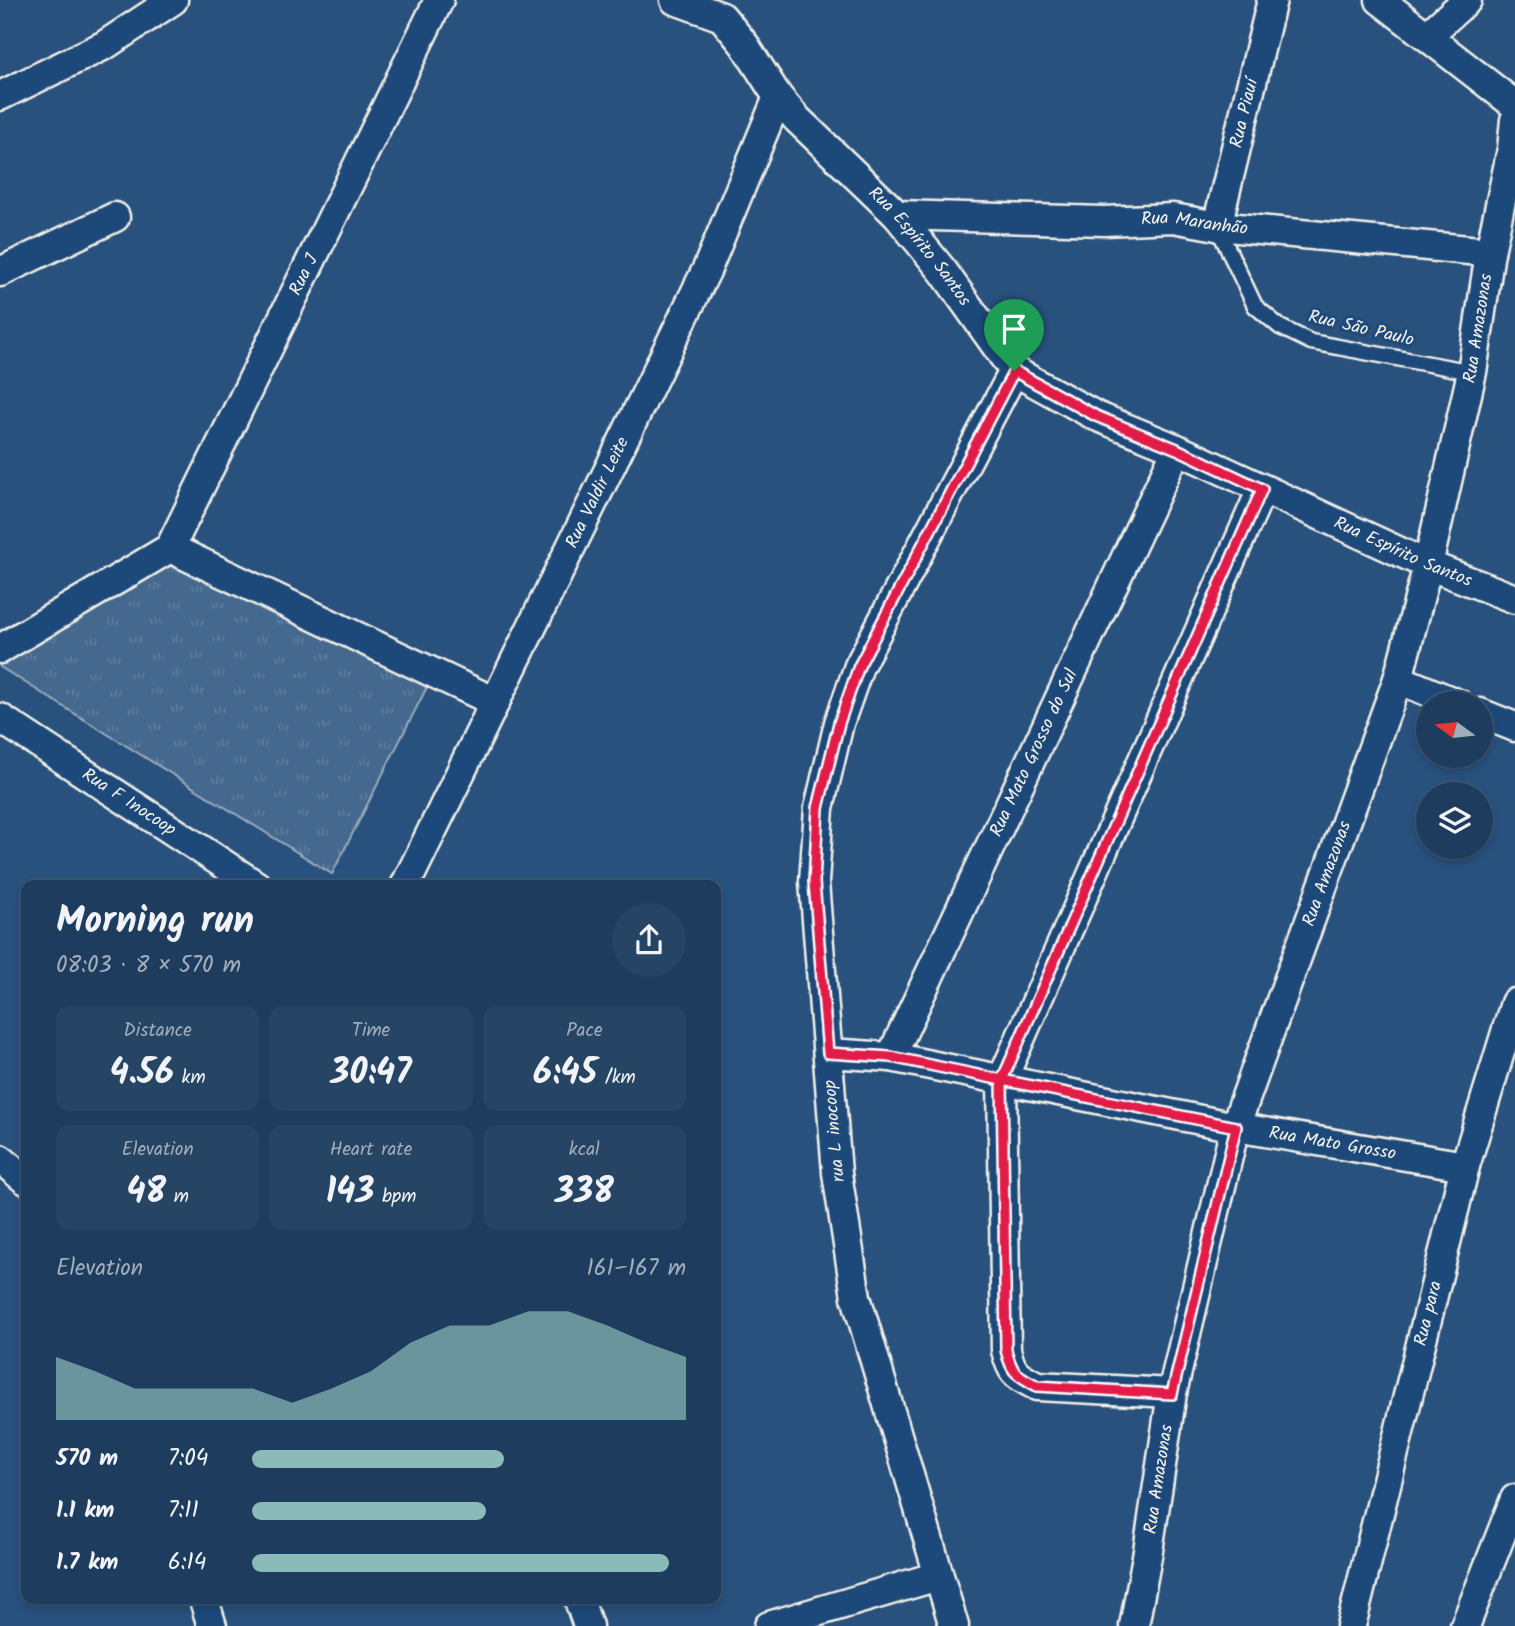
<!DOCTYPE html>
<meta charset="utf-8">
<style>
body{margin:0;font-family:Kalam,sans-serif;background:#264464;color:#f1f3f6;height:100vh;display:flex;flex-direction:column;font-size:26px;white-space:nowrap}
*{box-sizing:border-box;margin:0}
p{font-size:23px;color:#a1aebc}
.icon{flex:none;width:38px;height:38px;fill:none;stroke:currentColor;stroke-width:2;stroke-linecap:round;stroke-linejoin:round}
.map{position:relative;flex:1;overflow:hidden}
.sheet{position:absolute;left:21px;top:880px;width:700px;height:724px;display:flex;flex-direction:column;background:#1e3d5e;border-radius:14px;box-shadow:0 4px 10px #0003,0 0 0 2px #3c5673}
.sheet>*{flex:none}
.needle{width:46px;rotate:285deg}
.fabs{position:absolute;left:1416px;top:691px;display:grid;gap:14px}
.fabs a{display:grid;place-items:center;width:77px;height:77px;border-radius:50%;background:#1e3d5e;box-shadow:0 4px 10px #0003,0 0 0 2px #3c5673;font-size:35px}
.pin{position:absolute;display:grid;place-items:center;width:60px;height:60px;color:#fff;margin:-72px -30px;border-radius:50% 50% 50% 0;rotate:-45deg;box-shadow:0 0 7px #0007}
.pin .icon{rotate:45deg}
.round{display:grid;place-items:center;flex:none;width:74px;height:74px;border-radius:37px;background:#264464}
.head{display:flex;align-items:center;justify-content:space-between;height:119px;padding:0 35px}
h1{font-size:38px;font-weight:600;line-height:52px}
.figures{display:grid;grid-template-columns:repeat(3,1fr);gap:10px;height:119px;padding:7px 35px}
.figures div{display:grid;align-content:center;border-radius:14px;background:#264464;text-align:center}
.figures b{font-size:35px;font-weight:600}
.figures small{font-size:19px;font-weight:400}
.figures p{font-size:19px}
.chart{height:196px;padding:14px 35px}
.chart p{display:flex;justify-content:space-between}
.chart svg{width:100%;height:126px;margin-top:7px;fill:#8bbbb9;opacity:.7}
ul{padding:0 35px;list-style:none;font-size:23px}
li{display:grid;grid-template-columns:112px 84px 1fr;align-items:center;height:52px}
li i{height:18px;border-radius:9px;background:#8bbbb9}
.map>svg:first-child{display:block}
.park{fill:url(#park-tufts);stroke:#9cacbb;stroke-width:2}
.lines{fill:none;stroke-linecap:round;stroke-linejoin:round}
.service-casing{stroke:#f4f1e8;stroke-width:19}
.minor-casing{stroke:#f4f1e8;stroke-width:33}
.service{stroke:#1f4a7a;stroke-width:14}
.minor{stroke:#1f4a7a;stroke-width:28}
.route-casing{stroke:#fff;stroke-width:14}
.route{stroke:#e11d48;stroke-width:9}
.labels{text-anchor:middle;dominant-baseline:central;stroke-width:6;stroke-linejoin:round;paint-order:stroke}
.street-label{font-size:18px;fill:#f4f1e8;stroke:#1f4a7a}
</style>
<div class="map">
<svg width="1515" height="1626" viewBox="0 0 1515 1626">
<defs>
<pattern id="park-tufts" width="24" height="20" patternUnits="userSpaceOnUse" patternTransform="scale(1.75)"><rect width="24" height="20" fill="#45688e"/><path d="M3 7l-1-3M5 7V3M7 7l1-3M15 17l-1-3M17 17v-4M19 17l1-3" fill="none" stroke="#607e9e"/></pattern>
</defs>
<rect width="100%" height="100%" fill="#28517e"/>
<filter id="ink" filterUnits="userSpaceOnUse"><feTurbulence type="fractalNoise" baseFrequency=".0143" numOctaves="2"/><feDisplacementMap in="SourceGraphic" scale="14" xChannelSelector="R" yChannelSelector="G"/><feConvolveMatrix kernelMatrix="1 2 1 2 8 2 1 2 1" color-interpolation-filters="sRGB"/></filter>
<g filter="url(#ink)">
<path class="park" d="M166 554 429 683 332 874 0 667V662Z"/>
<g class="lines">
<defs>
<path id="service" d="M1217 226 1255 306 1280 327 1311 342 1472 372"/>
<g id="minor">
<path id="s1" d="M675 0 722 17 744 44 778 97 797 119 897 215 943 271 1014 371 1096 416 1177 449 1428 565 1515 599"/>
<path d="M1380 0 1515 105"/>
<path d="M1428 35 1467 0"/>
<path d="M0 96 105 45 173 0"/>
<path id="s2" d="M897 215 1104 221 1173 218 1217 226 1490 252"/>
<path id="s3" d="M1217 226 1272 0"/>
<path d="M0 272 115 217"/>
<path d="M170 548 495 702"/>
<path id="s4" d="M0 649 170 548 439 0"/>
<path d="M1398 679 1458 704"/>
<path d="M1480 713 1515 727"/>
<path id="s5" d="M0 718 257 886"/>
<path id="s6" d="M405 886 707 269 778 97"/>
<path id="s7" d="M828 1053 891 1057 1235 1127 1465 1166"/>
<path id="s8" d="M891 1057 1177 449"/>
<path d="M0 1159 26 1180"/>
<path d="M1172 1393 1037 1386C1015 1374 1012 1374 1006 1350L1002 1080 1262 489"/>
<path d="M204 1600 212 1626"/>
<path d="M579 1600 588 1626"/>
<path d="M769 1626 938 1576"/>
<path d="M954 1626 856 1297 837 1173 814 882 819 808 839 723 859 666 1014 371"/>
<path id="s9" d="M1134 1626 1148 1551 1172 1393 1235 1127 1398 679 1428 565 1472 372 1490 252 1512 149 1515 120"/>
<path id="s10" d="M1351 1626 1465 1166 1515 1003"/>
<path d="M1465 1626 1515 1499"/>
</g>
</defs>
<use href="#service" class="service-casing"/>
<use href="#minor" class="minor-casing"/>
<use href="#service" class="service"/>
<use href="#minor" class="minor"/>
</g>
</g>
<g class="lines" filter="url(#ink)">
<defs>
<path id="route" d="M1014 371 859 666 839 723 818 808 814 882 828 1053 891 1057 1002 1080 1006 1350C1012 1374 1016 1374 1037 1386L1172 1394 1236 1127 1002 1080 1262 489 1177 449 1096 416 1014 371"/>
</defs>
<use href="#route" class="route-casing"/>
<use href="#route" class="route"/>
</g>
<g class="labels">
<g class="street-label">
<text stroke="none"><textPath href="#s3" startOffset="116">Rua Piauí</textPath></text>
<text stroke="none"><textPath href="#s2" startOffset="298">Rua Maranhão</textPath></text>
<text stroke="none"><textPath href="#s1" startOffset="354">Rua Espírito Santos</textPath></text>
<text stroke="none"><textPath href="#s4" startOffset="502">Rua J</textPath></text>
<text stroke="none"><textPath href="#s9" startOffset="1346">Rua Amazonas</textPath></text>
<text transform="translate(1361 329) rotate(13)">Rua São Paulo</text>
<text stroke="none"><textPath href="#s6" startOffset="438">Rua Valdir Leite</textPath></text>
<text stroke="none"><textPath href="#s1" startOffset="940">Rua Espírito Santos</textPath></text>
<text stroke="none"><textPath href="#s8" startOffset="336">Rua Mato Grosso do Sul</textPath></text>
<text stroke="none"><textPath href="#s5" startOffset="154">Rua F Inocoop</textPath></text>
<text stroke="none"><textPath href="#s9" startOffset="779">Rua Amazonas</textPath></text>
<text transform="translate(835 1131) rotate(-95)">rua L inocoop</text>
<text stroke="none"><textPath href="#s7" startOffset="513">Rua Mato Grosso</textPath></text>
<text stroke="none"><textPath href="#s10" startOffset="322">Rua para</textPath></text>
<text stroke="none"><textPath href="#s9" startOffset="149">Rua Amazonas</textPath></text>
</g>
</g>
</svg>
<div class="fabs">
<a><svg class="needle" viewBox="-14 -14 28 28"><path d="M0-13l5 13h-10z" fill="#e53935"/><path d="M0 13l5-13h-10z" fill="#a1aebc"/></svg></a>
<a><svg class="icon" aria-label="layers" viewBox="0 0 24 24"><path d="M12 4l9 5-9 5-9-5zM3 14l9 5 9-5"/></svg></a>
</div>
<div class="pin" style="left:1014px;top:371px;background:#1e9e55"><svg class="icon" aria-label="arrive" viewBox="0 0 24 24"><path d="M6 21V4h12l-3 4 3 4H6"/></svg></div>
<section class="sheet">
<div class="head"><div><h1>Morning run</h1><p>08:03 · 8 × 570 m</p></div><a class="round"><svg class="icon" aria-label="share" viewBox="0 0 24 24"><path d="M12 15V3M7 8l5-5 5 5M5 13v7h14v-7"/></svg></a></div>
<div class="figures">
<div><p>Distance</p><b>4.56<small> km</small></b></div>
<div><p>Time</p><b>30:47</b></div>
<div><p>Pace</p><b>6:45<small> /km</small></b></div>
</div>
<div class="figures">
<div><p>Elevation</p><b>48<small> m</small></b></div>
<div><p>Heart rate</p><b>143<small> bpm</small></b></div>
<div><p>kcal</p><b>338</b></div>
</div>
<div class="chart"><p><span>Elevation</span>161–167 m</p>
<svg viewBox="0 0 160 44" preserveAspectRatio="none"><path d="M0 44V22L10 27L20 33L30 33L40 33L50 33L60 38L70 33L80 27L90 17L100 11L110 11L120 6L130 6L140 11L150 17L160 22V44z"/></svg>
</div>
<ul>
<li><b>570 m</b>7:04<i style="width:58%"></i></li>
<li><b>1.1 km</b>7:11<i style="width:54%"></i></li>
<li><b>1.7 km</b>6:14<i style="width:96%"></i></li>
</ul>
</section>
</div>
